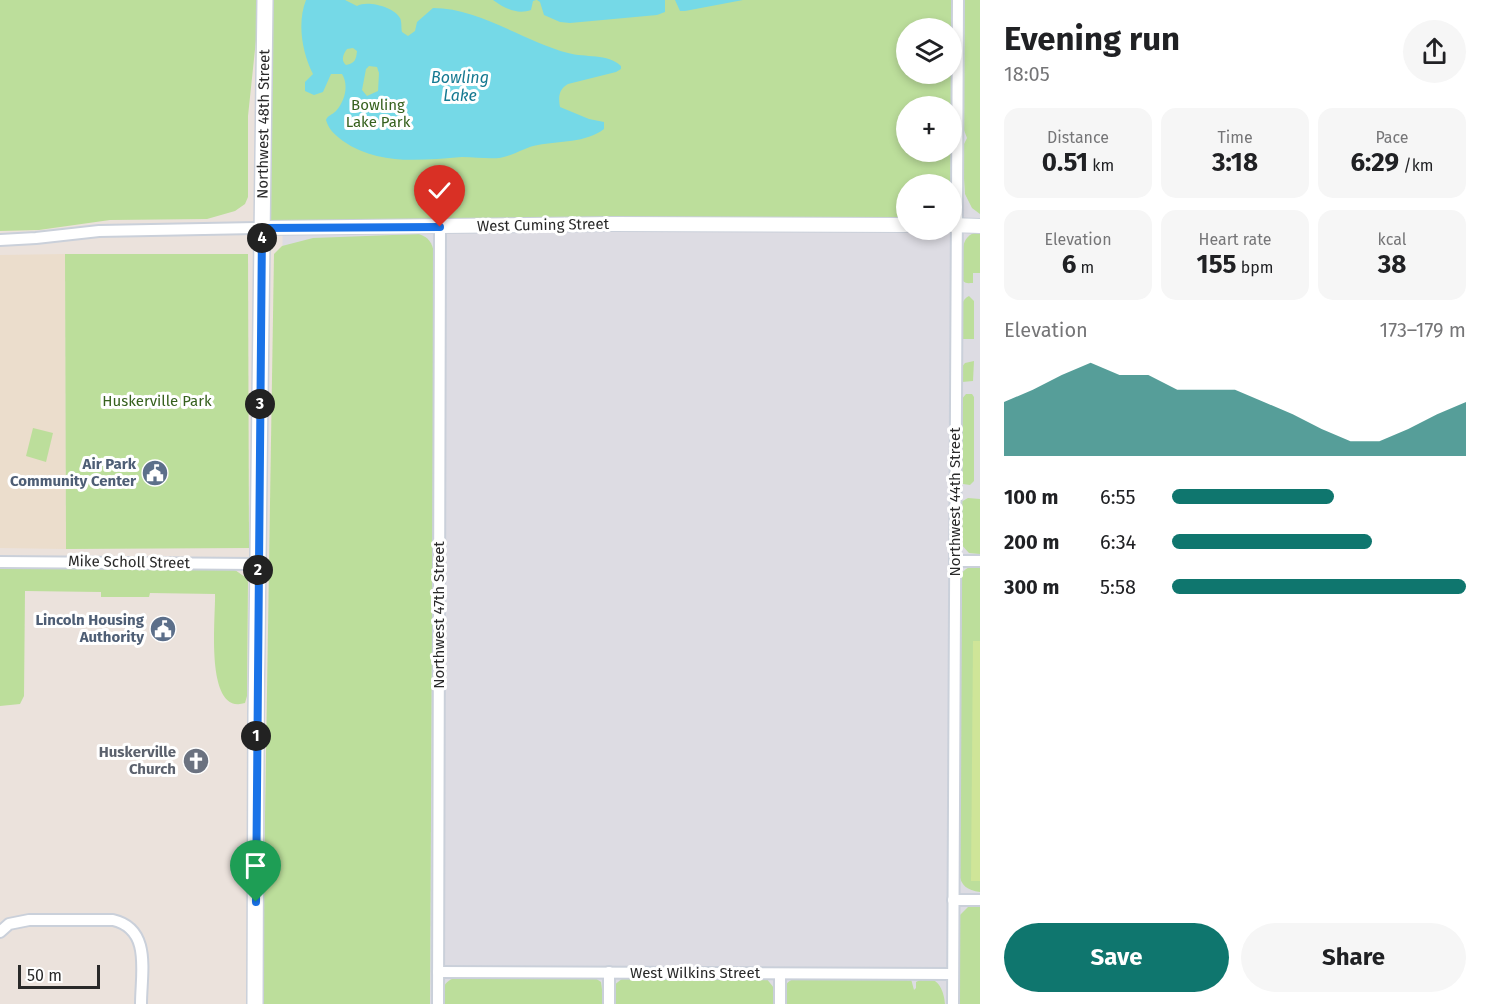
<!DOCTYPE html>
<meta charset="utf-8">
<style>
body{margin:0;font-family:"Fira Sans",sans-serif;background:#f6f6f6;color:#202124;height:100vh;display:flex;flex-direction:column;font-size:22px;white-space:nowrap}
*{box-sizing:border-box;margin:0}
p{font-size:20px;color:#757577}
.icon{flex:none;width:33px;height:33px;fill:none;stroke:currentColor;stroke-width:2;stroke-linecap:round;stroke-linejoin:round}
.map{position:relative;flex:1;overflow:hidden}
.details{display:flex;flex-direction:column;background:#fff;width:510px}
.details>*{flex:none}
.buttons{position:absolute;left:896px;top:18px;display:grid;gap:12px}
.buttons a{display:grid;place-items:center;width:66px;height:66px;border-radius:50%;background:#fff;box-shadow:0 3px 9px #0003;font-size:30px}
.scale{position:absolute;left:18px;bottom:15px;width:82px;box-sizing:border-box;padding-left:6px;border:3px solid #292929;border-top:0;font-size:16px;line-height:21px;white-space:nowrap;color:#292929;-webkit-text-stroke:4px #fff;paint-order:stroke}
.pin{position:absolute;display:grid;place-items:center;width:51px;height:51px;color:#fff;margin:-62px -26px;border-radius:50% 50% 50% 0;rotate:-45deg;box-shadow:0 0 6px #0007}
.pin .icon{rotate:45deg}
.km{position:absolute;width:30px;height:30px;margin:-15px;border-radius:50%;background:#222;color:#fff;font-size:16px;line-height:30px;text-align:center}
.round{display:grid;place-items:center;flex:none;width:63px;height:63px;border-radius:32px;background:#f6f6f6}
.overview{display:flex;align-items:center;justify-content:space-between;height:102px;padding:0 24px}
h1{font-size:33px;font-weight:700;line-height:45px}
.metrics{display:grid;grid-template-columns:repeat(3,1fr);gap:9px;height:102px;padding:6px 24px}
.metrics div{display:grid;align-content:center;border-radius:15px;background:#f6f6f6;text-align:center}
.metrics b{font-size:26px;font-weight:700}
.metrics small{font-size:16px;font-weight:400}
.metrics p{font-size:16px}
.chart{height:168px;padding:12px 24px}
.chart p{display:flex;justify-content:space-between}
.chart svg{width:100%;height:108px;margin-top:6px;fill:#0f766e;opacity:.7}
.cta{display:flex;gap:12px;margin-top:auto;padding:12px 24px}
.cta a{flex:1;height:69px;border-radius:36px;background:#0f766e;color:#fff;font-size:24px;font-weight:700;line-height:69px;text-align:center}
.cta a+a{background:#f6f6f6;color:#202124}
ul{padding:0 24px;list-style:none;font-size:20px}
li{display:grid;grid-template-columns:96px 72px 1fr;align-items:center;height:45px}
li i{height:15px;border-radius:8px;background:#0f766e}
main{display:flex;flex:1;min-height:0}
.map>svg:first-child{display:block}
.industrial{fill:#dddce3;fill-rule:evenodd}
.education{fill:#ebddcc}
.green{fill:#bcde9b;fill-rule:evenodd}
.pitch{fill:#cfe598}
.water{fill:#75d9e7;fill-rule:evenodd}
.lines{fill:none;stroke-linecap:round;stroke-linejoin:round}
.minor-casing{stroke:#cad0da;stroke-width:14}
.tertiary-casing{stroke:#cad0da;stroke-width:16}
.secondary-casing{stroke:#cad0da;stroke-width:18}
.minor{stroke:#fff;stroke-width:10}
.tertiary{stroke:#fff;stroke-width:14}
.secondary{stroke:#fff;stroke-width:15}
.route-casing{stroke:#fff;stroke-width:12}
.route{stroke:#1a73e8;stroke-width:8}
.labels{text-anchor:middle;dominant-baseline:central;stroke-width:6;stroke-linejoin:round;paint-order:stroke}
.park-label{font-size:15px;fill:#36611e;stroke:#fff}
.street-label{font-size:15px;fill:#292929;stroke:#fff}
.service-label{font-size:15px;font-weight:bold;fill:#4e5e75;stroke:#fff;text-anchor:end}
.worship-label{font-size:15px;font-weight:bold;fill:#5b616d;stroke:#fff;text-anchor:end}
.water-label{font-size:16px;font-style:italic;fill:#157991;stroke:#fff}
</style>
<main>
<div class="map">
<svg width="980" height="1004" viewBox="0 0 980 1004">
<rect width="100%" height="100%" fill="#ebe2dc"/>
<path class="industrial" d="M980 0V1004H274L283 196ZM906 28H951V74H906ZM906 106H951V152H906ZM906 184H951V230H906Z"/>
<path class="education" d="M65 254 66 549 0 548V255Z"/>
<g class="green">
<path d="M0 0H256V40L248 116V197L245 204 235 211 207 219 110 220 39 230 0 231Z"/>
<path d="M265 0H958V203L951 225V184H906V225L262 228ZM906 28H951V74H906ZM906 106H951V152H906Z"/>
<path d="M963 0H980V214L972 208 965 194 962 148 967 138 962 125Z"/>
<path d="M980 231V273H973V283C969 283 966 284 963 281 958 275 961 244 967 238 970 234 975 232 980 231Z"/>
<path d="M419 234C429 238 432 242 434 253L430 1004H262L274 254 282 246 313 238Z"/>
<path d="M248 254 249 548 66 549 65 254Z"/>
<path d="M969 296 974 301V339H961C961 326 956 302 969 296Z"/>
<path d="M974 361 973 381 962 382 961 368 965 363Z"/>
<path d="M966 394H972L974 397V481L970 485 963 484 960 476 961 400Z"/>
<path d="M33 428 53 433 46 462 26 456Z"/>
<path d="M968 498 980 499V554L969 553 960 543V507L961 502Z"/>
<path d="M980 565V892C967 890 961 886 959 873V581C961 569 969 566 980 565Z"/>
<path d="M0 568 235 570 245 577 248 582 247 696 245 703C204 716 216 616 215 594L150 593 149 597H101V592L25 591 24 696 20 704 0 706Z"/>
<path d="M980 904V1004H958L959 916 970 905Z"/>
<path d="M457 977 595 978 601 982 604 1004H441C441 990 443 981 457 977Z"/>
<path d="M623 978H766L774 988 776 1004H613V986Z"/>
<path d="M794 979H911L914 990 916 988V982C935 971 944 988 945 1004H784C784 993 782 983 794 979Z"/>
</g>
<path class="pitch" d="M973 641H980V881H971Z"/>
<g class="water">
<path d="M306 0H345L357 6C367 0 394 7 400 18 402 22 401 28 402 32L408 36 415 31 417 22 433 8C479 8 523 41 568 53 585 58 608 53 621 66V69L616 72 568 84C559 89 558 97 560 107L589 119 604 122V129C586 143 559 141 538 145 525 147 513 156 499 158 487 159 475 157 462 157 421 160 379 166 343 141 335 135 329 130 326 120 328 115 332 115 336 111 345 101 349 85 342 74H331L323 92 314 95 305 91V82L313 74C302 52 297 23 306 0ZM353 48 357 51C356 60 355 63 346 65 340 60 344 53 347 49ZM369 66 377 67 379 73 378 91 367 96 362 90 366 69Z"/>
<path d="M493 0H536L533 1 531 10C517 15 504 8 493 0Z"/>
<path d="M537 0H665V12L657 15 570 23 560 22 544 15 540 2Z"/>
<path d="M675 0H743L685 11H680Z"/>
</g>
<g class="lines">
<defs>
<g id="minor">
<path d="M0 240 36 238 99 231 262 228"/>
<path d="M955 561H980"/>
<path d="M0 562 258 564"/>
<path d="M953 900H980"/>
<path d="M0 932 9 924 29 920H113C152 929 141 973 141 1004"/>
<path d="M438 972 953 974"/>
<path d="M438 1004 440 227"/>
<path d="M609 1004V972"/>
<path d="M780 1004V974"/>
<path d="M953 1004 958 0"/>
</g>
<g id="tertiary">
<path d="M951 225 980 226"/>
<path d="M262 228 613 224 906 225"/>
</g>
<g id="secondary">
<path id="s1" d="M255 1004 256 715 265 0"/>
</g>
</defs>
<use href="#minor" class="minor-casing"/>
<use href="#tertiary" class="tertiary-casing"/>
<use href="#secondary" class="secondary-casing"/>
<use href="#minor" class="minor"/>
<use href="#tertiary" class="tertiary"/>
<use href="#secondary" class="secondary"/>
</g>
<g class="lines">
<defs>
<path id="route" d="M256 902 262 228 440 227"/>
</defs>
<use href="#route" class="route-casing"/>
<use href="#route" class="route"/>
</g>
<defs>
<symbol id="civic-disc" viewBox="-11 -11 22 22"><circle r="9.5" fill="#5c6f8a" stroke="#fff"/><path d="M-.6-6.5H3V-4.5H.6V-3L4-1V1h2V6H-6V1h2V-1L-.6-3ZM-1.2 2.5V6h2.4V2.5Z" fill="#fff"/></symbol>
<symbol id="church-disc" viewBox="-11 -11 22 22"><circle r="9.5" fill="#6b7280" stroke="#fff"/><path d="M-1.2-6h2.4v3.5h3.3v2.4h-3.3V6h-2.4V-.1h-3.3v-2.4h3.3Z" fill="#fff"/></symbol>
</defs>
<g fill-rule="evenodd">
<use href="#civic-disc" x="140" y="458" width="30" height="30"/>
<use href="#civic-disc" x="148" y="614" width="30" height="30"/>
<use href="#church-disc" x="181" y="746" width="30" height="30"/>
</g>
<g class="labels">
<g class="park-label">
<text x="378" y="105">Bowling<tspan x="378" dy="17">Lake Park</tspan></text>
<text x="157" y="401">Huskerville Park</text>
</g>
<g class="street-label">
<text stroke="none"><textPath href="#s1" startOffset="880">Northwest 48th Street</textPath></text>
<text transform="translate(543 225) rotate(-1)">West Cuming Street</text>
<text transform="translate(955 502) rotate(-90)">Northwest 44th Street</text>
<text transform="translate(129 562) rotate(1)">Mike Scholl Street</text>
<text transform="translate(439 615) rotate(-90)">Northwest 47th Street</text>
<text x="695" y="973">West Wilkins Street</text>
</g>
<g class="service-label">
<text x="136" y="464">Air Park<tspan x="136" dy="17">Community Center</tspan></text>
<text x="144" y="620">Lincoln Housing<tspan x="144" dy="17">Authority</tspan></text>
</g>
<g class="worship-label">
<text x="176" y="752">Huskerville<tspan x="176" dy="17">Church</tspan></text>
</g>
<g class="water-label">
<text x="460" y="77">Bowling<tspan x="460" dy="18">Lake</tspan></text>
</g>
</g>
</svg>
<div class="buttons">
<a><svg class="icon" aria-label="layers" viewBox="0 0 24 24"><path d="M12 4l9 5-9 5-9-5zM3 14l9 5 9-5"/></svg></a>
<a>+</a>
<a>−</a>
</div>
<div class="scale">50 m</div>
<div class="pin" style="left:256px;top:902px;background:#1e9e55"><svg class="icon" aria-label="arrive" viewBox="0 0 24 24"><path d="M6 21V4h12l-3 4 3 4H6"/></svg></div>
<div class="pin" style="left:440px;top:227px;background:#d93025"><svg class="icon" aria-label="check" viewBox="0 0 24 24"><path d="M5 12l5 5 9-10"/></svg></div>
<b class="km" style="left:256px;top:736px">1</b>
<b class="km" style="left:258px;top:570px">2</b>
<b class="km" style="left:260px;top:404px">3</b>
<b class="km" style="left:262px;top:238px">4</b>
</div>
<section class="details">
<div class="overview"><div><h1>Evening run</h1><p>18:05</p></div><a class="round"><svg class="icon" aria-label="share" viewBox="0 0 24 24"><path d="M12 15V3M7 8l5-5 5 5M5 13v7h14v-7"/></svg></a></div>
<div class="metrics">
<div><p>Distance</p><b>0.51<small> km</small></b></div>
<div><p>Time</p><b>3:18</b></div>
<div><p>Pace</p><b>6:29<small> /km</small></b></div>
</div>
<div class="metrics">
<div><p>Elevation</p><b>6<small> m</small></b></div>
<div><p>Heart rate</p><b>155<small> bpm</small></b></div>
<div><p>kcal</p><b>38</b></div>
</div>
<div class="chart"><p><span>Elevation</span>173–179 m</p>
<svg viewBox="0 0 160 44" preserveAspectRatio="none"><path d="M0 44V22L10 17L20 11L30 6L40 11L50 11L60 17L70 17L80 17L90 22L100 27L110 33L120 38L130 38L140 33L150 27L160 22V44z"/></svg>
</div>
<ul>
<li><b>100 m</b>6:55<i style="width:55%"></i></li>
<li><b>200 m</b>6:34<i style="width:68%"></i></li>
<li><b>300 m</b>5:58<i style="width:100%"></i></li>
</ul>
<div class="cta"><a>Save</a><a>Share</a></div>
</section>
</main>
